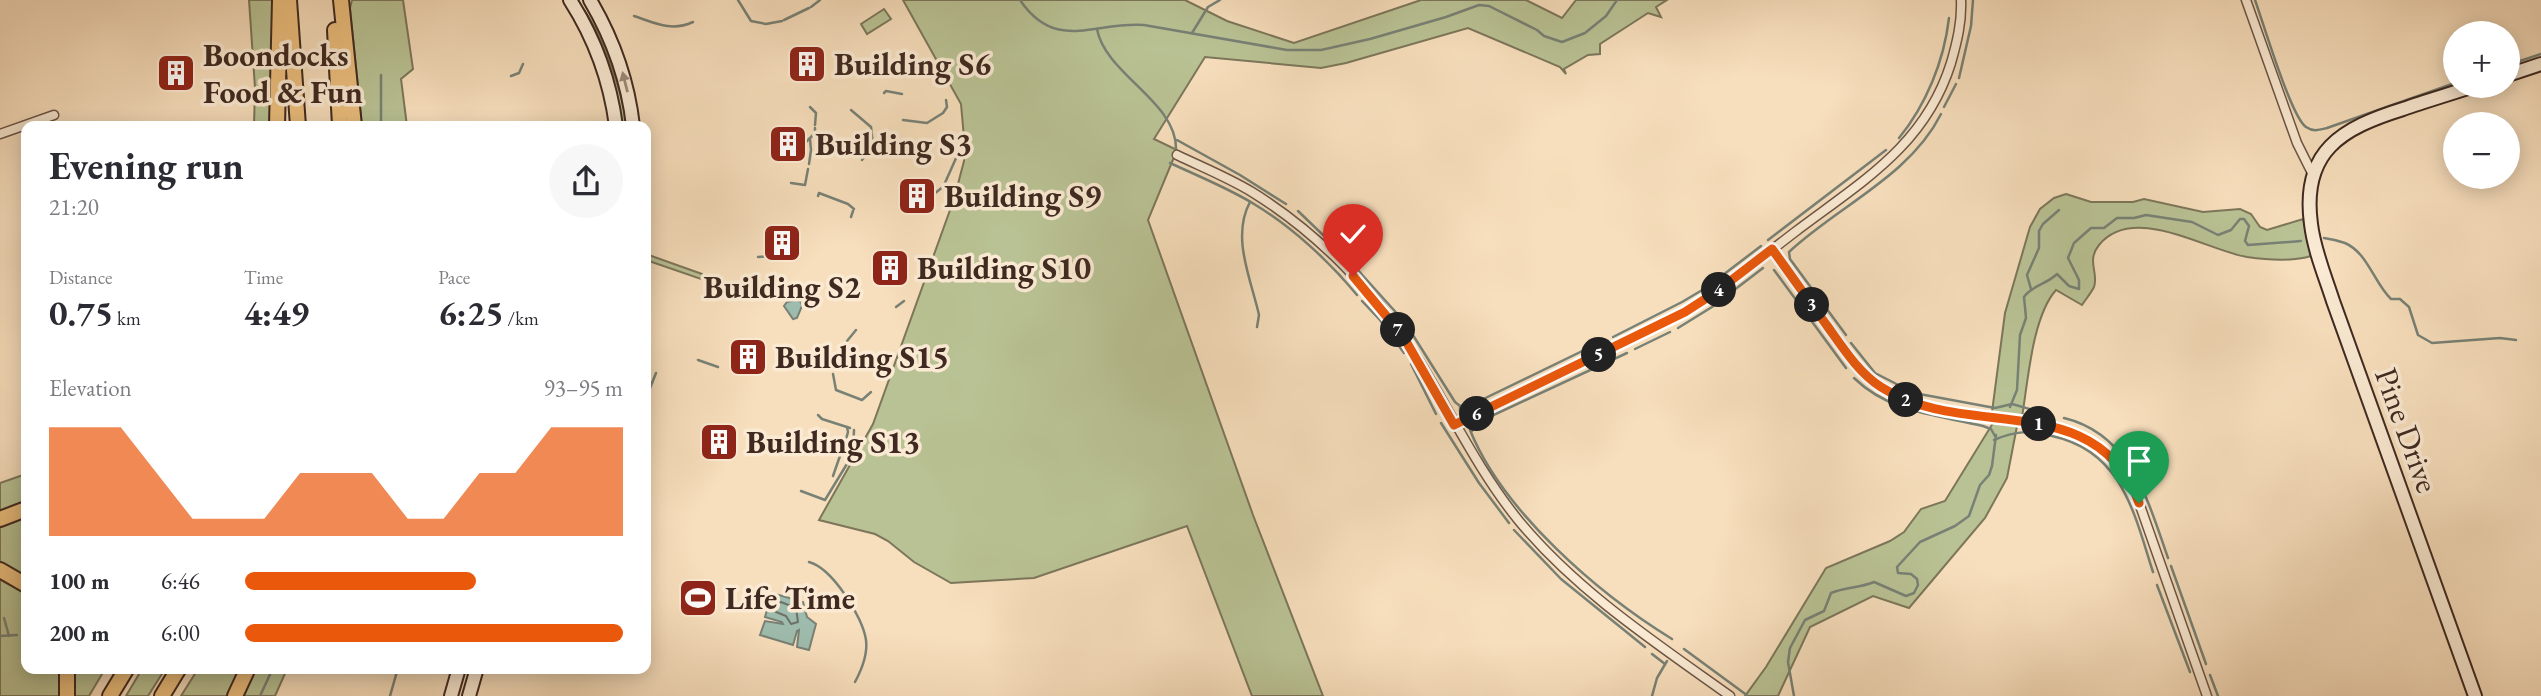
<!DOCTYPE html>
<meta charset="utf-8">
<style>
body{margin:0;font-family:"EB Garamond",serif;background:#f7f7f7;color:#2b2b33;height:100vh;display:flex;flex-direction:column;font-size:26px;white-space:nowrap}
*{box-sizing:border-box;margin:0}
p{font-size:23px;color:#7c7c81}
.icon{flex:none;width:38px;height:38px;fill:none;stroke:currentColor;stroke-width:2;stroke-linecap:round;stroke-linejoin:round}
.map{position:relative;flex:1;overflow:hidden}
.sheet{position:absolute;left:21px;top:121px;width:630px;height:553px;display:flex;flex-direction:column;background:#fff;border-radius:14px;box-shadow:0 4px 18px #0003}
.sheet>*{flex:none}
.buttons{position:absolute;left:2443px;top:21px;display:grid;gap:14px}
.buttons a{display:grid;place-items:center;width:77px;height:77px;border-radius:50%;background:#fff;box-shadow:0 4px 18px #0003;font-size:35px}
.pin{position:absolute;display:grid;place-items:center;width:60px;height:60px;color:#fff;margin:-72px -30px;border-radius:50% 50% 50% 0;rotate:-45deg;box-shadow:0 0 7px #0007}
.pin .icon{rotate:45deg}
.km{position:absolute;width:35px;height:35px;margin:-18px;border-radius:50%;background:#222;color:#fff;font-size:19px;line-height:35px;text-align:center}
.round{display:grid;place-items:center;flex:none;width:74px;height:74px;border-radius:37px;background:#f7f7f7}
.headline{display:flex;align-items:center;justify-content:space-between;height:119px;padding:0 28px}
h1{font-size:38px;font-weight:700;line-height:52px}
.metrics{display:grid;grid-template-columns:repeat(3,1fr);gap:10px;height:119px;padding:7px 28px}
.metrics div{display:grid;align-content:center}
.metrics b{font-size:35px;font-weight:700}
.metrics small{font-size:19px;font-weight:400}
.metrics p{font-size:19px}
.chart{height:196px;padding:14px 28px}
.chart p{display:flex;justify-content:space-between}
.chart svg{width:100%;height:126px;margin-top:7px;fill:#ea580c;opacity:.7}
ul{padding:0 28px;list-style:none;font-size:23px}
li{display:grid;grid-template-columns:112px 84px 1fr;align-items:center;height:52px}
li i{height:18px;border-radius:9px;background:#ea580c}
.map>svg:first-child{display:block}
.green{fill:#b9c294;stroke:#7c765a;stroke-width:2}
.water{fill:#9ebcad;stroke:#788175;stroke-width:2}
.lines{fill:none;stroke-linecap:round;stroke-linejoin:round}
.shore{stroke:#6e7266;stroke-width:2}
.stream{stroke:#788175;stroke-width:2.5}
.minor-casing{stroke:#6d5647;stroke-width:11}
.secondary-casing{stroke:#3f2920;stroke-width:16}
.motorway-casing{stroke:#3f2920;stroke-width:18}
.minor{stroke:#faead3;stroke-width:8}
.secondary{stroke:#faead3;stroke-width:12}
.motorway{stroke:#ecbf7e;stroke-width:14}
.oneway{fill:#9c8a7a}
.route-casing{stroke:#fff;stroke-width:14}
.route{stroke:#ea580c;stroke-width:9}
.labels{text-anchor:middle;dominant-baseline:central;stroke-width:7;stroke-linejoin:round;paint-order:stroke}
.poi-label{font-size:32px;font-weight:bold;fill:#3f2920;stroke:#faead3;text-anchor:start}
.street-label{font-size:32px;fill:#3f2920;stroke:#faead3}
</style>
<div class="map">
<svg width="2541" height="696" viewBox="0 0 2541 696">
<rect width="100%" height="100%" fill="#f7debc"/>
<filter id="stains"><feTurbulence type="fractalNoise" baseFrequency=".00286" numOctaves="4"/><feColorMatrix values="0 0 0 0 .2 0 0 0 0 .09 0 0 0 0 .02 0 0 0 .5 -.17"/></filter>
<radialGradient id="worn" r=".72"><stop offset=".6" stop-color="#630" stop-opacity="0"/><stop offset="1" stop-color="#630" stop-opacity=".3"/></radialGradient>
<g class="green">
<path d="M249 0H273L271 126H254L255 88Z"/>
<path d="M352 0H403L413 69 401 79 407 126H362L350 8Z"/>
<path d="M576 0C600 25 622 91 627 126H621C613 77 602 43 576 0Z"/>
<path d="M903 0H1185L1227 21 1294 43 1421 0H1526L1562 18 1576 0H1667L1656 7 1661 17 1648 13 1600 44V54L1588 55 1564 69 1566 74 1560 67 1468 28 1346 63 1321 68 1205 57 1154 139 1177 150 1148 220 1253 515 1323 696H1252L1187 526 1034 578 951 583 914 562 888 541 875 534 819 520 873 424 954 199 964 161V138L961 104Z"/>
<path d="M884 9 891 19 867 34 861 24Z"/>
<path d="M2066 194 2091 202H2133L2144 199 2203 212 2240 209 2251 214 2260 227 2267 230 2303 219 2311 256C2291 262 2268 260 2247 257 2206 250 2133 203 2099 245 2086 261 2099 273 2094 287 2091 293 2086 299 2082 305L2056 290C2032 317 2028 382 2022 417L1992 412 2005 313 2030 227 2040 209 2054 198Z"/>
<path d="M646 254 702 274 701 279 646 260Z"/>
<path d="M1993 423 2017 426 2007 478 1985 518 1909 608 1873 596 1810 627 1778 696H1745L1766 667 1826 568 1890 541 1904 532 1921 509 1945 501Z"/>
<path d="M26 474V501L0 511V483Z"/>
<path d="M26 516V578L0 564V526Z"/>
<path d="M0 577 26 593V668L61 669 60 696H0Z"/>
<path d="M73 669H105L89 696H72Z"/>
<path d="M142 669H165L148 696H126Z"/>
<path d="M198 669H243L230 696H181Z"/>
<path d="M255 669H287L275 696H241Z"/>
</g>
<g class="water">
<path d="M797 300 801 302 802 306 797 318 793 319 784 306 787 302Z"/>
<path d="M772 593 803 602 807 617 816 624 809 650 797 647 799 630 797 631 793 645 760 635 765 621 783 624 782 622 765 617Z"/>
</g>
<g class="lines">
<path class="shore" d="M781 602 796 608 798 622 791 624 786 616 776 612 777 604Z"/>
<g class="stream">
<path d="M738 0 751 21 766 24 782 21"/>
<path d="M1020 0C1056 53 1095 21 1144 25L1287 50H1321L1370 39 1446 17 1479 5 1489 6 1537 30 1544 36 1562 42 1585 33 1606 16 1617 0"/>
<path d="M2255 0C2263 22 2291 117 2306 127 2313 132 2319 130 2327 128L2455 83"/>
<path d="M811 7 820 0"/>
<path d="M634 16C655 23 671 32 693 22"/>
<path d="M784 20 809 8"/>
<path d="M1097 29C1105 74 1177 102 1176 149"/>
<path d="M1192 33 1208 7 1220 0"/>
<path d="M2508 65 2541 54"/>
<path d="M511 76 519 73 523 64"/>
<path d="M1959 78 1971 26 1973 0"/>
<path d="M884 93 886 91 902 94"/>
<path d="M810 107 816 113 815 125"/>
<path d="M1944 107 1956 84"/>
<path d="M851 110 871 127 873 145"/>
<path d="M903 120 927 123 943 113 947 107 946 100"/>
<path d="M381 126V75"/>
<path d="M1899 138C1926 105 1944 61 1949 18"/>
<path d="M1177 140 1240 175 1286 204"/>
<path d="M806 142 815 133V128"/>
<path d="M862 160 872 148"/>
<path d="M1170 163C1198 176 1228 188 1254 204 1292 227 1329 261 1357 295"/>
<path d="M809 164 811 150 810 139"/>
<path d="M791 183 805 185 808 169"/>
<path d="M944 185 957 156"/>
<path d="M934 194 944 186"/>
<path d="M818 196 819 193 848 204 854 209"/>
<path d="M1250 202C1231 237 1251 279 1259 315L1257 327"/>
<path d="M1298 211 1347 258 1401 318"/>
<path d="M851 217 853 211"/>
<path d="M2324 238C2331 239 2339 241 2345 243 2368 253 2374 283 2391 299H2400L2409 307 2418 335 2432 343 2500 338 2516 340"/>
<path d="M1768 240 1886 150"/>
<path d="M758 257 772 256"/>
<path d="M1774 270 1846 368"/>
<path d="M1715 281 1761 246"/>
<path d="M2031 289 2027 275 2039 248V231L2043 224 2059 210"/>
<path d="M1362 301 1380 320 1404 353"/>
<path d="M896 307 904 301"/>
<path d="M1406 324 1455 402 1460 406V411"/>
<path d="M1678 328 1712 307 1763 268"/>
<path d="M1846 335 1790 259 1789 252C1838 206 1910 176 1941 114"/>
<path d="M1613 337 1682 302 1709 286"/>
<path d="M847 341 856 330"/>
<path d="M1851 343 1875 373 1914 393 1995 408 2012 404 2051 415"/>
<path d="M846 344 844 349 847 357"/>
<path d="M1635 349 1670 332"/>
<path d="M698 360 718 367"/>
<path d="M1411 364 1436 414"/>
<path d="M833 374 836 390 862 400 871 392"/>
<path d="M1854 378C1890 413 1937 415 1983 426L1991 429 1995 436"/>
<path d="M646 381 652 383 656 373"/>
<path d="M646 398 652 383"/>
<path d="M1460 406 1471 405 1605 340"/>
<path d="M2010 407 2017 390 2020 335 2026 318 2024 297C2031 286 2047 284 2057 274L2069 286 2079 289V280L2068 258 2074 243 2091 228H2104L2117 218H2134L2146 215 2192 222 2218 235 2231 230 2240 219H2244L2249 226 2245 241 2248 245 2301 241"/>
<path d="M818 415 822 419 850 428"/>
<path d="M2064 418C2131 434 2148 501 2168 558"/>
<path d="M1441 423 1479 483 1509 523"/>
<path d="M1470 430C1503 512 1599 594 1672 639"/>
<path d="M1472 431 1474 426 1485 419 1627 353"/>
<path d="M1994 440C2017 430 2028 431 2052 436 2122 451 2134 513 2153 572"/>
<path d="M845 443 848 432 847 427"/>
<path d="M833 476 841 453"/>
<path d="M801 491 825 500 853 454 854 430"/>
<path d="M1514 530 1561 579 1645 647"/>
<path d="M809 562C832 568 863 617 866 640 868 655 862 669 855 682"/>
<path d="M2171 566 2206 664"/>
<path d="M2157 585 2190 672"/>
<path d="M4 618 9 636"/>
<path d="M0 636 17 635"/>
<path d="M1684 649 1748 696"/>
<path d="M1652 654 1665 664"/>
<path d="M2210 675 2218 696"/>
<path d="M260 696 273 668"/>
<path d="M390 696 398 668"/>
<path d="M1652 696 1657 678 1667 661"/>
<path d="M1794 696 1788 662 1790 648 1805 620 1824 611 1831 593C1846 587 1860 588 1874 582L1906 596 1914 593 1918 585 1917 579 1911 574 1898 573 1897 567 1920 542 1955 526 1969 516 1980 485 1989 475 1992 466 1996 435"/>
</g>
<defs>
<g id="minor">
<path d="M2246 0 2297 143 2314 177"/>
<path d="M0 134 54 115"/>
<path d="M1177 155C1202 167 1229 178 1252 192 1315 231 1373 289 1413 351 1449 408 1476 468 1519 521 1578 592 1656 643 1730 696"/>
<path d="M1772 249C1791 275 1809 301 1828 327 1843 348 1858 373 1881 387 1965 441 2090 387 2137 497L2207 696"/>
<path d="M1454 425 1692 308C1728 285 1761 258 1795 232 1861 182 1925 146 1951 63 1957 42 1962 22 1961 0"/>
</g>
<g id="secondary">
<path d="M570 0C595 39 610 80 616 126"/>
<path d="M590 0C613 39 628 81 633 126"/>
<path d="M2508 75 2541 64"/>
<path d="M2474 86C2450 94 2426 101 2403 109 2342 128 2301 151 2311 224 2314 250 2325 276 2333 301L2475 696"/>
<path d="M451 696 459 668"/>
<path d="M469 696 477 668"/>
</g>
<g id="motorway">
<path d="M289 0 298 126"/>
<path d="M341 0 354 126"/>
<path d="M335 30 340 126"/>
<path d="M277 126 280 0"/>
<path d="M0 519 26 509"/>
<path d="M0 570 26 585"/>
<path d="M67 696V668"/>
<path d="M110 696 127 668"/>
<path d="M162 696 179 668"/>
<path d="M235 696 248 668"/>
</g>
</defs>
<use href="#minor" class="minor-casing"/>
<use href="#secondary" class="secondary-casing"/>
<use href="#motorway" class="motorway-casing"/>
<use href="#minor" class="minor"/>
<use href="#secondary" class="secondary"/>
<use href="#motorway" class="motorway"/>
</g>
<defs><path id="oneway-solid" d="M-6-.8H1V-3.2L6.5 0L1 3.2V.8H-6Z" transform="scale(1.75)"/></defs>
<use class="oneway" href="#oneway-solid" transform="translate(625 82) rotate(-104)"/>
<g class="lines">
<defs>
<path id="route" d="M1353 276 1403 336 1454 425 1685 312 1716 292 1772 249C1791 275 1809 301 1828 327 1843 348 1859 373 1881 387 1965 442 2097 386 2139 503"/>
</defs>
<use href="#route" class="route-casing"/>
<use href="#route" class="route"/>
</g>
<defs>
<symbol id="building-square" viewBox="-11 -11 22 22"><rect x="-9" y="-9" width="18" height="18" rx="4" fill="#8f2418" stroke="#faead3"/><path d="M-4-6H4V6H1V3H-1V6H-4ZM-2.5-4.3h1.7v1.8h-1.7ZM.8-4.3h1.7v1.8H.8ZM-2.5-1h1.7V.8h-1.7ZM.8-1h1.7V.8H.8Z" fill="#fff"/></symbol>
<symbol id="stadium-square" viewBox="-11 -11 22 22"><rect x="-9" y="-9" width="18" height="18" rx="4" fill="#8f2418" stroke="#faead3"/><path d="M0-5a6.5 5 0 1 0 0 10a6.5 5 0 1 0 0-10ZM-3.5-1.8h7v3.6h-7Z" fill="#fff"/></symbol>
</defs>
<g fill-rule="evenodd">
<use href="#building-square" x="785" y="42" width="44" height="44"/>
<use href="#building-square" x="154" y="51" width="44" height="44"/>
<use href="#building-square" x="766" y="122" width="44" height="44"/>
<use href="#building-square" x="895" y="174" width="44" height="44"/>
<use href="#building-square" x="760" y="221" width="44" height="44"/>
<use href="#building-square" x="868" y="246" width="44" height="44"/>
<use href="#building-square" x="726" y="335" width="44" height="44"/>
<use href="#building-square" x="697" y="420" width="44" height="44"/>
<use href="#stadium-square" x="676" y="576" width="44" height="44"/>
</g>
<g class="labels">
<g class="poi-label">
<text x="203" y="55">Boondocks<tspan x="203" dy="37">Food &amp; Fun</tspan></text>
<text x="834" y="64">Building S6</text>
<text x="815" y="144">Building S3</text>
<text x="944" y="196">Building S9</text>
<text x="917" y="268">Building S10</text>
<text x="782" y="287" text-anchor="middle">Building S2</text>
<text x="775" y="357">Building S15</text>
<text x="746" y="442">Building S13</text>
<text x="725" y="598">Life Time</text>
</g>
<g class="street-label">
<text transform="translate(2407 430) rotate(70)">Pine Drive</text>
</g>
</g>
<rect width="100%" height="100%" filter="url(#stains)"/>
<rect width="100%" height="100%" fill="url(#worn)"/>
</svg>
<div class="buttons">
<a>+</a>
<a>−</a>
</div>
<div class="pin" style="left:2139px;top:503px;background:#1e9e55"><svg class="icon" aria-label="arrive" viewBox="0 0 24 24"><path d="M6 21V4h12l-3 4 3 4H6"/></svg></div>
<div class="pin" style="left:1353px;top:276px;background:#d93025"><svg class="icon" aria-label="check" viewBox="0 0 24 24"><path d="M5 12l5 5 9-10"/></svg></div>
<b class="km" style="left:2039px;top:424px">1</b>
<b class="km" style="left:1906px;top:400px">2</b>
<b class="km" style="left:1812px;top:305px">3</b>
<b class="km" style="left:1719px;top:290px">4</b>
<b class="km" style="left:1599px;top:355px">5</b>
<b class="km" style="left:1477px;top:414px">6</b>
<b class="km" style="left:1398px;top:330px">7</b>
<section class="sheet">
<div class="headline"><div><h1>Evening run</h1><p>21:20</p></div><a class="round"><svg class="icon" aria-label="share" viewBox="0 0 24 24"><path d="M12 15V3M7 8l5-5 5 5M5 13v7h14v-7"/></svg></a></div>
<div class="metrics">
<div><p>Distance</p><b>0.75<small> km</small></b></div>
<div><p>Time</p><b>4:49</b></div>
<div><p>Pace</p><b>6:25<small> /km</small></b></div>
</div>
<div class="chart"><p><span>Elevation</span>93–95 m</p>
<svg viewBox="0 0 160 44" preserveAspectRatio="none"><path d="M0 44V6L10 6L20 6L30 22L40 38L50 38L60 38L70 22L80 22L90 22L100 38L110 38L120 22L130 22L140 6L150 6L160 6V44z"/></svg>
</div>
<ul>
<li><b>100 m</b>6:46<i style="width:61%"></i></li>
<li><b>200 m</b>6:00<i style="width:100%"></i></li>
</ul>
</section>
</div>
